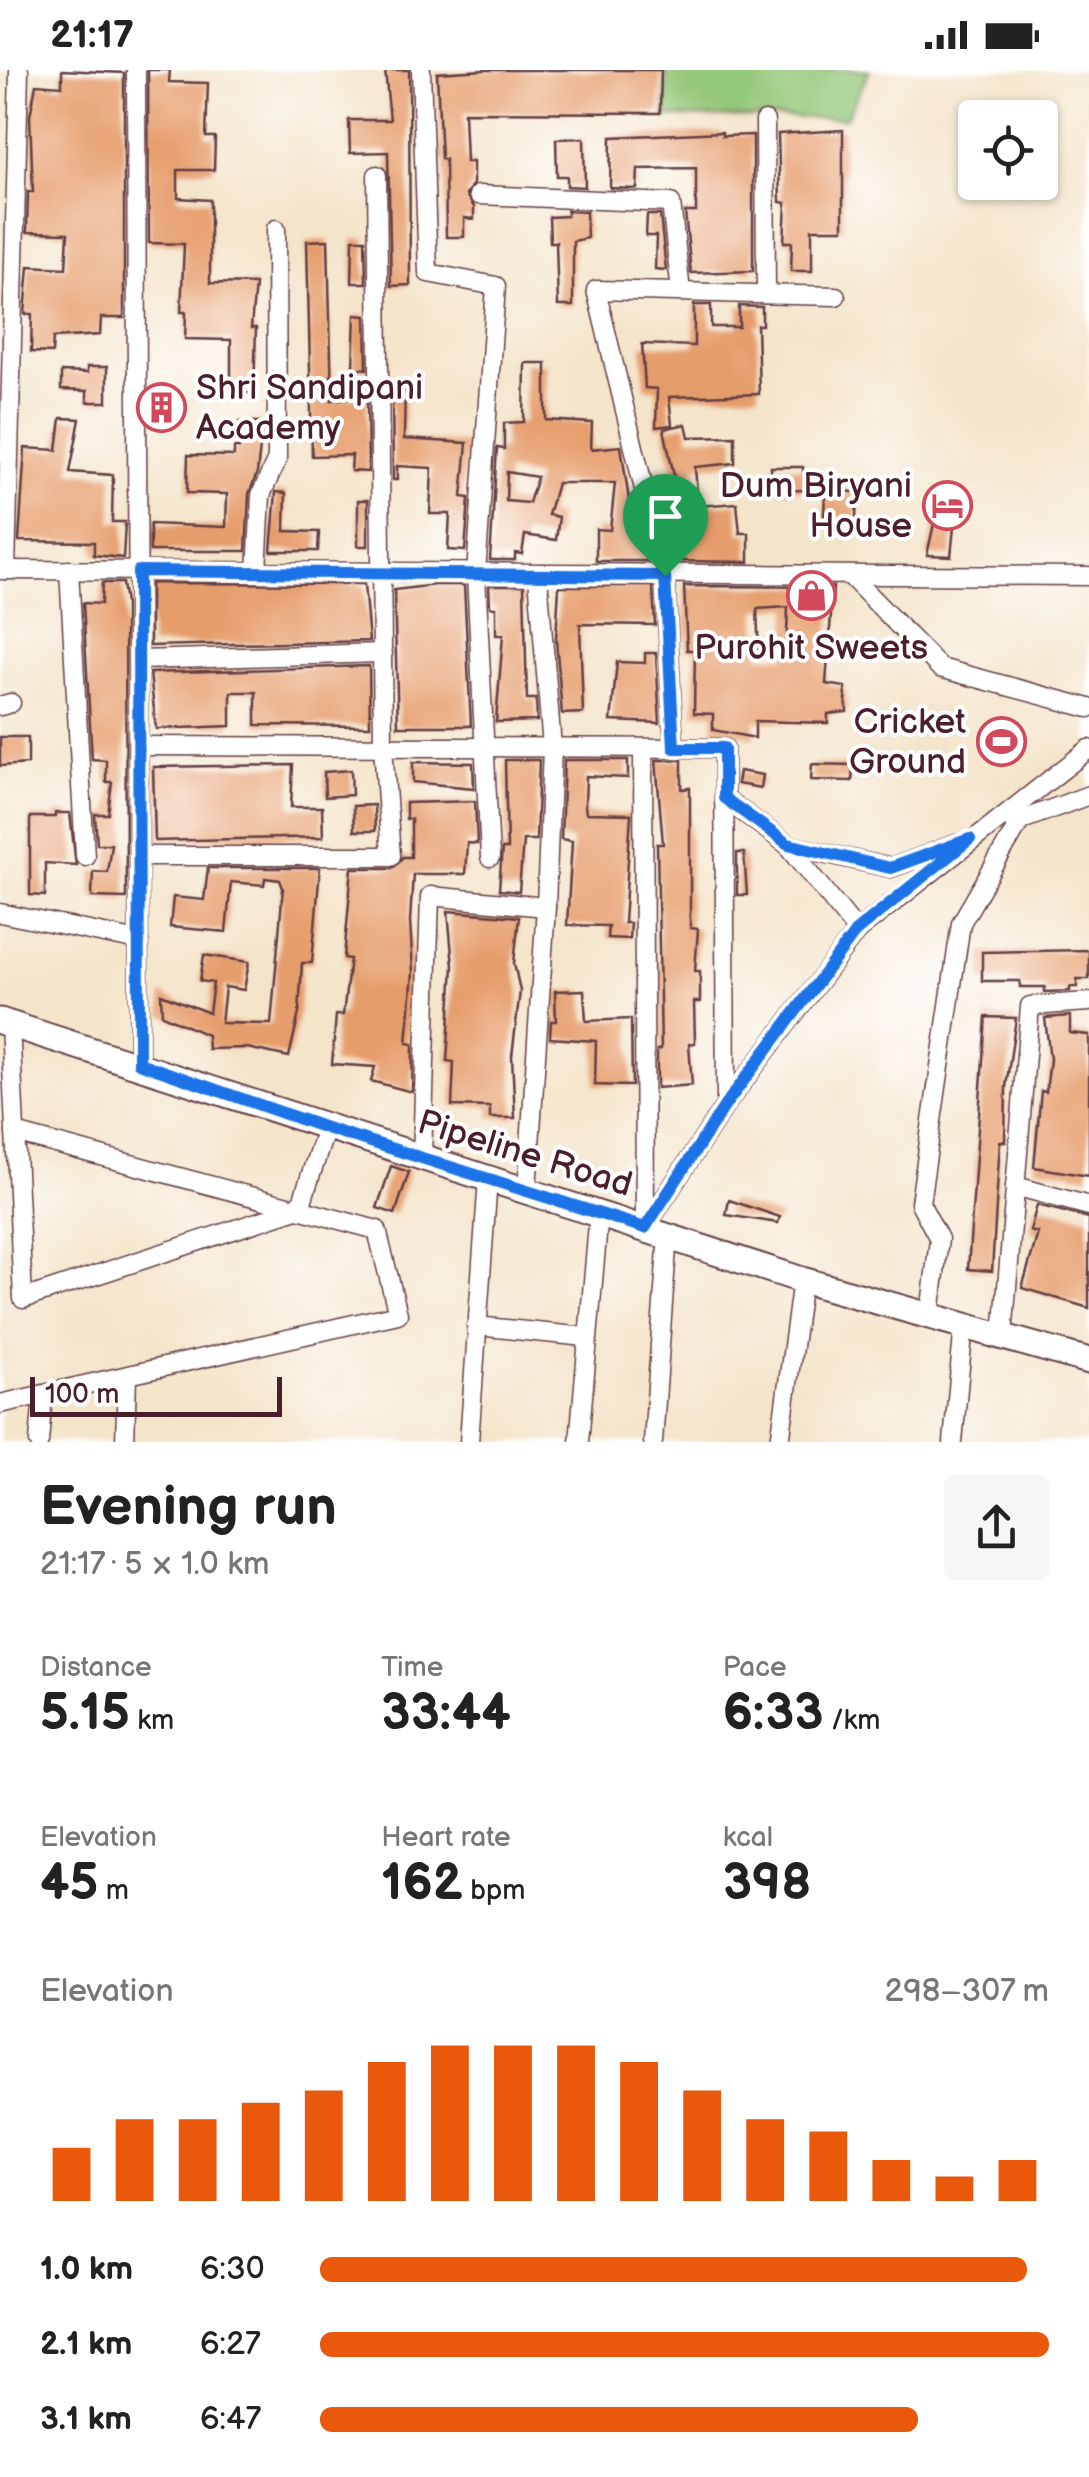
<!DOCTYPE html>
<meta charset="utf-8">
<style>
body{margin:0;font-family:"Balsamiq Sans",sans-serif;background:#f6f6f6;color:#222;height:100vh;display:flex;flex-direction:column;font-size:38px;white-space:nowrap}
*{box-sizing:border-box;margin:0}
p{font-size:32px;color:#767676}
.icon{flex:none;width:55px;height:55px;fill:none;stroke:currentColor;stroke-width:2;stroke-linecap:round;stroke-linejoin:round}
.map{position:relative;height:1372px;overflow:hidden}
.side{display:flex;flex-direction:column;background:#fff;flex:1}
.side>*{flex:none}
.tools{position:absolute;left:958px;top:30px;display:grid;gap:20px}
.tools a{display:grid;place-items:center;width:100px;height:100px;border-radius:10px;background:#fff;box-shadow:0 2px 8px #0004;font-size:50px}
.scale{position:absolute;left:30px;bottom:25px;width:252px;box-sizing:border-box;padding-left:10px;border:5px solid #4a1f2b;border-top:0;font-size:28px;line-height:35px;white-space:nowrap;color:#4a1f2b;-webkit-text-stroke:8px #fff;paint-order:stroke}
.pin{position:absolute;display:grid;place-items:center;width:85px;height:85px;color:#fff;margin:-102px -42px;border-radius:50% 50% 50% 0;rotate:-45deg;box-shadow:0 0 10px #0007}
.pin .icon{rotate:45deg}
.round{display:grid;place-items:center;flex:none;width:105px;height:105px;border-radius:10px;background:#f6f6f6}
.summary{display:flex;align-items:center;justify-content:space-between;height:170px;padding:0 40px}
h1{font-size:55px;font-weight:600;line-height:75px}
.metrics{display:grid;grid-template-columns:repeat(3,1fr);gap:15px;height:170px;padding:10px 40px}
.metrics div{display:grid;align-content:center}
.metrics b{font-size:50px;font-weight:600}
.metrics small{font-size:28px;font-weight:400}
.metrics p{font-size:28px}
.chart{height:280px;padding:20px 40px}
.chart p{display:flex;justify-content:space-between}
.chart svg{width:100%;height:180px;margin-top:10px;stroke:#ea580c;stroke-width:6}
ul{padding:0 40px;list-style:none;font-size:32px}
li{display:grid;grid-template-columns:160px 120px 1fr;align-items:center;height:75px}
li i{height:25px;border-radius:12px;background:#ea580c}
.status{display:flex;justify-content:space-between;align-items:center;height:70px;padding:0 50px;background:#fff;direction:ltr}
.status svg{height:28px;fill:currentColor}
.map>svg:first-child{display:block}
.green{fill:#94c87a;stroke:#6f7452;stroke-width:2.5}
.building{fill:#e69d6c;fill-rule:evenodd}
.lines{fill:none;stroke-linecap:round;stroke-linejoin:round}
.street-casing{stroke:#643d43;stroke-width:21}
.secondary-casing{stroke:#643d43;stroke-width:29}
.street{stroke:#fff;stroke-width:18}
.secondary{stroke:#fff;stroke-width:25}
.route-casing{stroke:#fff;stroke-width:20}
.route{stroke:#1a73e8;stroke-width:12}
.labels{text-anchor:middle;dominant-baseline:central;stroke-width:8;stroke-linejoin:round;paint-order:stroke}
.poi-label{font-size:35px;fill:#4a1f2b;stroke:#fff;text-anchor:end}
.street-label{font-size:35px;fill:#4a1f2b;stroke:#fff}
</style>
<div class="status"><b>21:17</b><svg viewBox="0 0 49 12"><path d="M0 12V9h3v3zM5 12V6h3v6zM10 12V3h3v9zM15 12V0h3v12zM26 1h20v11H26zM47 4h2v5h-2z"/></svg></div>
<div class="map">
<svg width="1089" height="1372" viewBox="0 0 1089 1372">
<rect width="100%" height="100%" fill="#fff"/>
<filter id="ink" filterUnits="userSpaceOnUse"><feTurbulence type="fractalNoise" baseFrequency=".01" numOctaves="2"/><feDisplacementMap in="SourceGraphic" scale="20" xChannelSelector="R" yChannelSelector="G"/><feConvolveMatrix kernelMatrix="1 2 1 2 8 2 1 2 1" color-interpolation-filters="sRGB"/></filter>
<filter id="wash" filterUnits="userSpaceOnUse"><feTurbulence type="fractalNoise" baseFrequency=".0048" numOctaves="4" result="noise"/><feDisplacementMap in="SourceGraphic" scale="40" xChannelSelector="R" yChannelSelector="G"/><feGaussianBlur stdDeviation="2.25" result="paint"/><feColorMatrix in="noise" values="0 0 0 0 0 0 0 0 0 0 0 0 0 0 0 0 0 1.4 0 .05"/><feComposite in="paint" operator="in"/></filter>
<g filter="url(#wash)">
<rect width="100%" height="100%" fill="#f4e4ca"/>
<path class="green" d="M666 0H870L846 48 665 47Z"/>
<g id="blocks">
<g class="building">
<path d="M62 0 124 3V248H101L100 265 53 268 52 283 31 282 32 244H25L29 196 66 198 68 163 27 162 28 122H33L30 46 36 14 62 16Z"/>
<path d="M148 0H170L169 12 208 13 206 67H215L214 100H178V128L210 130V213L255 214 251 258H256L254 323H231V270L185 269 186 242H181L184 174 149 173Z"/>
<path d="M385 0H409L410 215 391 216 388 82 350 83 349 50H390Z"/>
<path d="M485 0H661L660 43 464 42 466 92H473V114L466 125 474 137V149L464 148V167H446L445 89H441L437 3Z"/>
<path d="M843 60V159H812V201H791L792 172H784L786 133 780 132 778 64Z"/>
<path d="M722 62V66L753 65V201L691 203 685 142H696V98L638 99 637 119 610 118 611 67Z"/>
<path d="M584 68 585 117 567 116V106H557L556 69Z"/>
<path d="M567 141 586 142 587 168 573 171V236H558L556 172H550L549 147 567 146Z"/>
<path d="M647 145H660L666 200 655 199 656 166H646Z"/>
<path d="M353 169H365L366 213H352Z"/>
<path d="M328 170 332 330 367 325 368 402 351 401 352 385 312 386 307 171Z"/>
<path d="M694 235H711V257H739V236L762 237V255H757L759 324 669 327 672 355 656 357 657 319 645 318 642 274 694 276Z"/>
<path d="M355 245 366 246 367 299 353 298Z"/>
<path d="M525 293H546V350L592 353 591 379 621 376 630 437H636L649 491H596V459L610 460 615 413H557L548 445 559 447 556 470 525 465 522 484 515 483V490H490L497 378 504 379V353L524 352ZM507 402 537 407 529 433 506 431Z"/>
<path d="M87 297H107V332H87V321L61 320V302L87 303Z"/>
<path d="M392 315H405L404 369 467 373 462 427 469 428 465 481 448 480 450 444H430L432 398 397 396V410H393Z"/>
<path d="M175 329 178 347H150V330Z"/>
<path d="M61 348 80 349 70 402 113 405 112 452H125L123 488 94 485V472L19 471 25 378 57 380Z"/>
<path d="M240 352H263L257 403 249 424 246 481H150V454L226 457 227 424 187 423 188 385 234 386V378H239Z"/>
<path d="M686 354 689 367 735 366V393L695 397 698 436 737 433 740 463H749V492L682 491 674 406 664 359Z"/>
<path d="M771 397H803L804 420 772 421Z"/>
<path d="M825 421 857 422 856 450 824 449Z"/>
<path d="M276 422 286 423 285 461 319 462 318 481H271Z"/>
<path d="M940 427 957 428 951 486 927 485Z"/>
<rect x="358" y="430" width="10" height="46"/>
<path d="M102 513H122L125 534 126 828 92 827 93 801 107 802 111 774H97L95 744H108L112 712H106V690L92 689 83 533 101 534Z"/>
<path d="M150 513 364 514 369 571 150 576Z"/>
<path d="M435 515H464L471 656H398L394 520Z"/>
<path d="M489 515H524L527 629H536L537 651 496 652 503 565H496V537H490Z"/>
<path d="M559 516H653L655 555 580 554 583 643 562 644 556 569Z"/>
<path d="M684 516 833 517 826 614 845 617 847 642 828 644V653L755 651V668L713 660V644L694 643 695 580H687ZM788 537 786 587 759 585 757 539Z"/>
<path d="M645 583H656L660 653 611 651 617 592 645 593Z"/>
<path d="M369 596 370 656 256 655V622H231V656L156 659 150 603Z"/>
<path d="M0 667H28V694L0 696Z"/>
<path d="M505 690H539L536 770H523L519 822 499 820 502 779H507Z"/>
<path d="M564 690H628V708L586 706 585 736 586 743 631 744 624 853H630L629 869 607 868 608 856 567 855 572 771 561 769Z"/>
<path d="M656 690H682V719L690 718V858L698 859 695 901H700V932H694L695 973 689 974 692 1015 657 1018V980L661 979 657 774H663Z"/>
<path d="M413 692 473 693 474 718 413 712Z"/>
<path d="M812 694 853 695 852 711 811 710Z"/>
<path d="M293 695 291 737H322L323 767 155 771 153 697Z"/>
<path d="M351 700 352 725 325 727 324 702Z"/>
<path d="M739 701 763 705 761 718 737 714Z"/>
<path d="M475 731 477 774 467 773 465 804H413L410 851 413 902 407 973 413 974 412 1022 371 1011 375 997 332 994 336 945H343L350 889 344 888 352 798H392L403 787H411V749H406V733Z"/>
<path d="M374 735 375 761H354L353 736Z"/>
<path d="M55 743H70L76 795 45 793V826L30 825V747H55Z"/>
<path d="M737 783H744L747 825H737Z"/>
<path d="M208 798H320L312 893H302L299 943 289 987 247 978 208 979 207 965 162 945 161 924 209 943 213 913 200 911 204 885 249 892 244 920 225 917 221 953 271 954 283 818 280 810 265 808 264 815 231 812 226 862 170 857 173 827 204 830Z"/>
<path d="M448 841 519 847 514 893 520 921 512 986 515 1048H490V1037L452 1036 454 992 447 991 453 896Z"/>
<path d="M1089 880V909H1077V917H1070V921L1045 922V917H1020V911H982V882Z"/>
<path d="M584 920 586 951 631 949 632 1016 595 1015 596 971 550 968 551 951H556L555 921Z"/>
<path d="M1070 946V963L1089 965V1106L1034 1097 1041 1021 1046 1022 1050 989 1045 948Z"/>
<path d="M986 947 1016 948 1006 1017 1005 1072 1000 1071 992 1201 968 1199Z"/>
<path d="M391 1096 409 1102 395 1144 377 1138Z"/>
<path d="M729 1130 780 1147 778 1153 726 1145Z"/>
<path d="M1037 1135 1089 1148V1238L1022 1218 1038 1163 1030 1161Z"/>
</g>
</g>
</g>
<g filter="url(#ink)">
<use href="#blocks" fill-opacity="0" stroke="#643d43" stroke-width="2.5"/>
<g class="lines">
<defs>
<g id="street">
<path d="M136 0 139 993"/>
<path d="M421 0 428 203 496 216 476 504 490 788"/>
<path d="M765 51 766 224"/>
<path d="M478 125 671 133 681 222"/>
<path d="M0 500 1089 506"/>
<path d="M6 500 19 0"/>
<path d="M69 500 85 786"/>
<path d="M257 502 261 425 277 389 276 159"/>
<path d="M852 508 940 598 1089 638"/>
<path d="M139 590 383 583"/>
<path d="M0 636 11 633"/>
<path d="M139 676 724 678 726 1034"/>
<path d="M643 678 645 1157"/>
<path d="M674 678 665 506 596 220 836 226"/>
<path d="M724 728 788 775 891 798 956 774"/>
<path d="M1014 753 1089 725"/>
<path d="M788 775 857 861"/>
<path d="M139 786H391L383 676 377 105"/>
<path d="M0 843 139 871"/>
<path d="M10 954 23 1229 300 1138 326 1058"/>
<path d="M422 1089 430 826 546 837 552 677 538 506"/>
<path d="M1015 1116 1089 1136"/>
<path d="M527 1120 546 837"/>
<path d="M645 1158 726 1034 857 861 1089 679"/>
<path d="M930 1245 939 1169 920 1133 961 853 1021 750"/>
<path d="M476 1256 586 1267"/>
<path d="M1003 1266 1030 936 1089 932"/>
<path d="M0 1334 398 1244 377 1160 15 1063"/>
<path d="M39 1372 43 1325"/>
<path d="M125 1372 127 1306"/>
<path d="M469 1372 488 1109"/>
<path d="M579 1372 599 1143"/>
<path d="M653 1372 668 1164"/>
<path d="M780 1372 802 1210"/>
<path d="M953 1372 964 1254"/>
</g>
<path id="secondary" d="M0 951 802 1210 1089 1291"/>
</defs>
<use href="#street" class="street-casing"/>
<use href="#secondary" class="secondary-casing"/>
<use href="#street" class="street"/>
<use href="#secondary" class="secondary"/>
</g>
</g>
<g class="lines" filter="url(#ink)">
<defs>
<path id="route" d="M138 501 665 506 674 678H724V728L788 774 890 798 970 769 857 860 726 1034 645 1158 326 1058 139 993Z"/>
</defs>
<use href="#route" class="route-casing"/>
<use href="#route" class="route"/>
</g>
<defs>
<symbol id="building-ring" viewBox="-11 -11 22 22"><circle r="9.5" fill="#fff" stroke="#d1495b" stroke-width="1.5"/><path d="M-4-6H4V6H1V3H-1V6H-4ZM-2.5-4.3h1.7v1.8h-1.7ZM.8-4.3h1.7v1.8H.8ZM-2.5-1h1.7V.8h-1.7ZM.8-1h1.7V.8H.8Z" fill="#d1495b"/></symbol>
<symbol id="hotel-ring" viewBox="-11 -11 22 22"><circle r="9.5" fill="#fff" stroke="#d1495b" stroke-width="1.5"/><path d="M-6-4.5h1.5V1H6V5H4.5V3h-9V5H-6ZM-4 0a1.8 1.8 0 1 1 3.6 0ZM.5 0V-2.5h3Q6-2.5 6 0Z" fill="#d1495b"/></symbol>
<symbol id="shop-ring" viewBox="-11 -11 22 22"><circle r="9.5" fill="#fff" stroke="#d1495b" stroke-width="1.5"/><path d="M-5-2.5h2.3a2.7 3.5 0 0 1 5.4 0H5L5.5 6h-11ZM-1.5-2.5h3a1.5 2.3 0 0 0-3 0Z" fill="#d1495b"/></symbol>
<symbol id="stadium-ring" viewBox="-11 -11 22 22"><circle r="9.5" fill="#fff" stroke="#d1495b" stroke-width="1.5"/><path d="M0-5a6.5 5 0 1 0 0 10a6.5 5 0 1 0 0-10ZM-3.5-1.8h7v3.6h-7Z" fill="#d1495b"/></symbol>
</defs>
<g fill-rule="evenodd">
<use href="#building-ring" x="134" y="310" width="55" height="55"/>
<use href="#hotel-ring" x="920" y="408" width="55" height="55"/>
<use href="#shop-ring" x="784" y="498" width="55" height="55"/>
<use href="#stadium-ring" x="974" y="644" width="55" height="55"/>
</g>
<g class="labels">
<g class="poi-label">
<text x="196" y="318" text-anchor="start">Shri Sandipani<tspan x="196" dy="40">Academy</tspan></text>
<text x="912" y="416">Dum Biryani<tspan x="912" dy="40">House</tspan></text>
<text x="811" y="578" text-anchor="middle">Purohit Sweets</text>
<text x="966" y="652">Cricket<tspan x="966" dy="40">Ground</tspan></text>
</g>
<g class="street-label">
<text transform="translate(525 1084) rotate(17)">Pipeline Road</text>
</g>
</g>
</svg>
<div class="tools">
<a><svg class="icon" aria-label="locate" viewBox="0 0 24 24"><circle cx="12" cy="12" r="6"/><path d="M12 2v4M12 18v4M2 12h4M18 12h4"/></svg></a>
</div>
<div class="scale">100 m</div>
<div class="pin" style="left:665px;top:506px;background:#1e9e55"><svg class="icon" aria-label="arrive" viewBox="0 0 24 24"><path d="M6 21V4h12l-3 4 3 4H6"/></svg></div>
</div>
<section class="side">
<div class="summary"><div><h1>Evening run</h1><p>21:17 · 5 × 1.0 km</p></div><a class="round"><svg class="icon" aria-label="share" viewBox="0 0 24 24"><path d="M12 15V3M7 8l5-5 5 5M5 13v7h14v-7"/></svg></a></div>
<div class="metrics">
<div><p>Distance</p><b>5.15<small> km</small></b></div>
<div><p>Time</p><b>33:44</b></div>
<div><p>Pace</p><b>6:33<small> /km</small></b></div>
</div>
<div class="metrics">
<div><p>Elevation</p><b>45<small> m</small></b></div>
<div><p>Heart rate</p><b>162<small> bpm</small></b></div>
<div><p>kcal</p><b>398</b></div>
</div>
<div class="chart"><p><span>Elevation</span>298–307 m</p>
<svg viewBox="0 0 160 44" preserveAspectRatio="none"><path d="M5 44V31M15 44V24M25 44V24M35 44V20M45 44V17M55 44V10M65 44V6M75 44V6M85 44V6M95 44V10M105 44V17M115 44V24M125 44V27M135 44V34M145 44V38M155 44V34"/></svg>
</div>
<ul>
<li><b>1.0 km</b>6:30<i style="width:97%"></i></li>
<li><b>2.1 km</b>6:27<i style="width:100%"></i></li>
<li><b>3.1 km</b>6:47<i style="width:82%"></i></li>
</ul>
</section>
